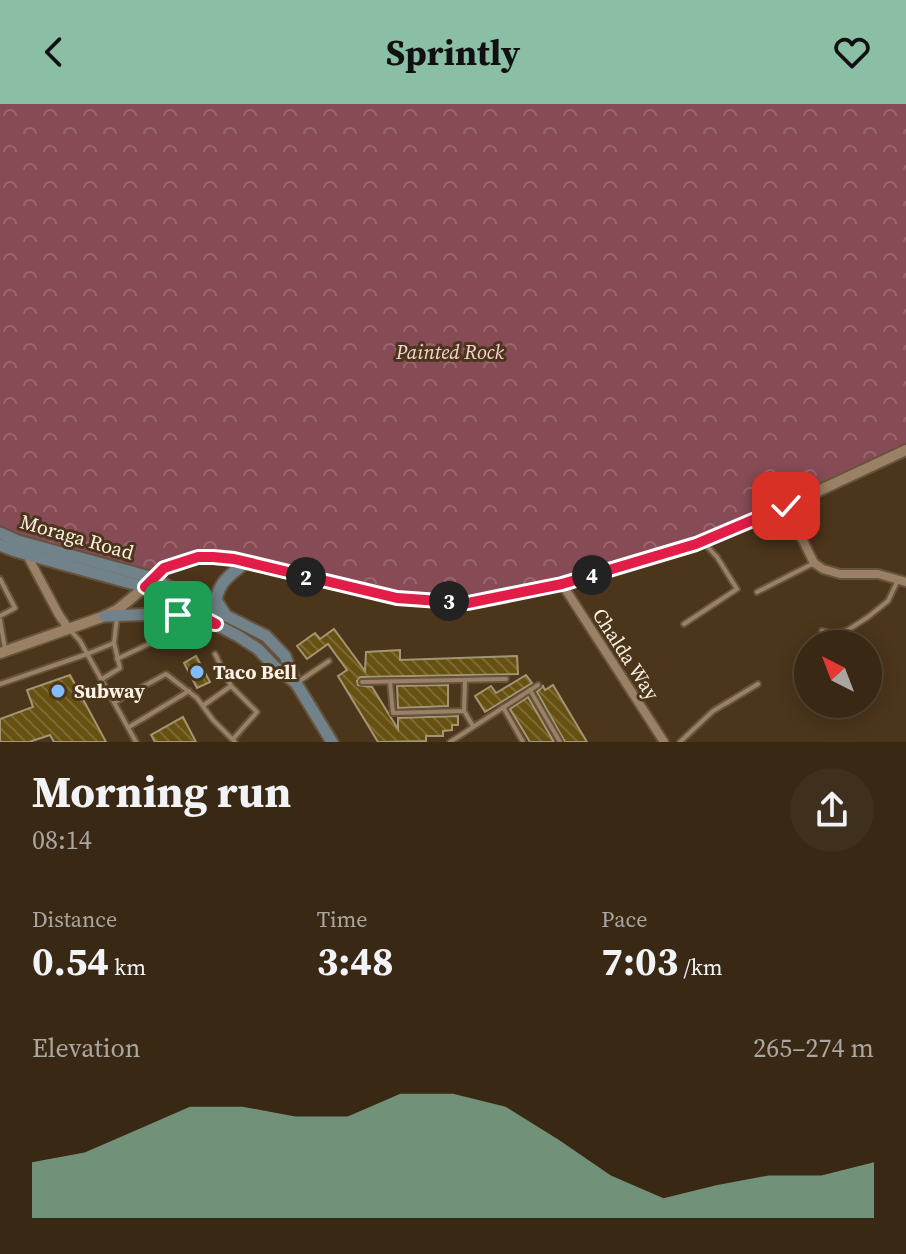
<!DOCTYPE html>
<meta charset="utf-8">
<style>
body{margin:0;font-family:"Source Serif 4",serif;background:#3f301d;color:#f1f3f6;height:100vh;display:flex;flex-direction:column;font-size:30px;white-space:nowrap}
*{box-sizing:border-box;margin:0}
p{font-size:26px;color:#aba6a0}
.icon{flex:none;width:44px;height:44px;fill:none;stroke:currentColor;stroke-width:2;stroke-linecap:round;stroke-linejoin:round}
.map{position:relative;height:638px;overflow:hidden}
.drawer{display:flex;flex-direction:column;background:#382814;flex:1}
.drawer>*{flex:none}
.needle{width:52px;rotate:318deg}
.buttons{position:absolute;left:794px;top:526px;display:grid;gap:16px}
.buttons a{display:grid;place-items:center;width:88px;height:88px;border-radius:50%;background:#382814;box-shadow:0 4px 20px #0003,0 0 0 2px #524434;font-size:40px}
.pin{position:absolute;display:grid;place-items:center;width:68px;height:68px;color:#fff;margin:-34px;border-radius:16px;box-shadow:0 4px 12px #0006}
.km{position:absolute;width:40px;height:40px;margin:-20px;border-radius:50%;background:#222;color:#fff;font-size:22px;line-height:40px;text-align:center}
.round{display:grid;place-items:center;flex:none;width:84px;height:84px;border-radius:42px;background:#3f301d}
.head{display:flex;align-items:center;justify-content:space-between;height:136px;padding:0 32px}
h1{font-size:44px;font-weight:700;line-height:60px}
.metrics{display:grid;grid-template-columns:repeat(3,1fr);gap:12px;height:136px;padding:8px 32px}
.metrics div{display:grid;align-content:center}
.metrics b{font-size:40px;font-weight:700}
.metrics small{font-size:22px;font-weight:400}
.metrics p{font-size:22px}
.chart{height:224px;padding:16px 32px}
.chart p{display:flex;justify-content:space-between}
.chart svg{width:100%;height:144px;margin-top:8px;fill:#8abfa5;opacity:.7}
header{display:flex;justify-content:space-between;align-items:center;height:104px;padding:0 32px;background:#8abfa5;color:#111;font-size:36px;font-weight:700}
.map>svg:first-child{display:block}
.park{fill:url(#park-crowns)}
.building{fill:url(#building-back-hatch);stroke:#a49674;stroke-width:2}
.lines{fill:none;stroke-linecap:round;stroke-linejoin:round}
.service-casing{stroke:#65533d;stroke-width:8}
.minor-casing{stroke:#65533d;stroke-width:12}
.tertiary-casing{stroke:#65533d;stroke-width:14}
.secondary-casing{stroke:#65533d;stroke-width:15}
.service{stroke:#9a8064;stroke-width:4}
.minor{stroke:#9a8064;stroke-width:8}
.tertiary{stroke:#9a8064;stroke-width:10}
.secondary{stroke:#72828a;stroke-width:11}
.route-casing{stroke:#fff;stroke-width:16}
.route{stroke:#e11d48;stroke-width:10}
.poi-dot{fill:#80bdfa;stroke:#4b351b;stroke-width:3}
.labels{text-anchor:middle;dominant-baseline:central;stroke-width:6;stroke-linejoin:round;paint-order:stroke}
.park-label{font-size:20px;font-style:italic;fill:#fad2d7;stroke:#4b351b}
.street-label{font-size:20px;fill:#fdf1e5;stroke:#4b351b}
.poi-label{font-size:20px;font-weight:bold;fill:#fdf1e5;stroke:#4b351b;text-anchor:start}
</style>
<header><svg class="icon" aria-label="back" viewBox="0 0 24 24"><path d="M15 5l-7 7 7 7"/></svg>Sprintly<svg class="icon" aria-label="heart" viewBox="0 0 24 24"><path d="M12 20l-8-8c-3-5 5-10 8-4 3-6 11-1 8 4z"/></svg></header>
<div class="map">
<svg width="906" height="638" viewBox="0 0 906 638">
<defs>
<pattern id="park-crowns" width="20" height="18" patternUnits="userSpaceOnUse" patternTransform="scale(2)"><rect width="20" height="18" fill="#874b56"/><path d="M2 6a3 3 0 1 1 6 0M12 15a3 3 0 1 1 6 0" fill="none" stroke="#99656e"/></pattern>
<pattern id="building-back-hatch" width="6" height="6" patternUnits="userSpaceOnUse" patternTransform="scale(2)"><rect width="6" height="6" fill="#665111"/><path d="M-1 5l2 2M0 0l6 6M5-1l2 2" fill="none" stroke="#7d6a34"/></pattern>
</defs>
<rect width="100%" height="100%" fill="#4b351b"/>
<path class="park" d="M0 0H906V346L696 440 562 480 468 499 397 494 261 462 198 453 152 474 0 429Z"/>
<g class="building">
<path d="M334 525 365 567 366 548 400 546V556L517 552 518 570 360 573 357 577 358 581 372 583 398 625V614L458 612V621H452V626L443 627V632H426V637L378 638 338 572 347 566 328 540 307 555 297 542 315 529 320 535Z"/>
<path d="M196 552 210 578 197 584 184 559Z"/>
<path d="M70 571 106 638H54L50 631 29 638H0V615L33 603 27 586Z"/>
<path d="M526 571 532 579 485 608 475 592 491 582 496 589Z"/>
<path d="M448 581V602L398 604 397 582Z"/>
<path d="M553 581 587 638H565L537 588 543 582 545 586Z"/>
<path d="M528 593 554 638H530L510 605Z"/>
<path d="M183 613 196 638H155L151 631Z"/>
</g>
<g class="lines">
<defs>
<g id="service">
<path d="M0 475 15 504 0 512"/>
<path d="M757 488 812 460"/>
<path d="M0 516 5 545"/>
<path d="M684 520 737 485 717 453 705 440"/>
<path d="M70 526 80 537 136 638"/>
<path d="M822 527 834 530 848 526 868 513 888 497 897 478"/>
<path d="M215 550 231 582 257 608 233 635"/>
<path d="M117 555 172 529 181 514"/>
<path d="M102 575 120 564 114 539 117 513"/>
<path d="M298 578 329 557"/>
<path d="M362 578 506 575"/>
<path d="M390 578 393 609 464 607 465 576"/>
<path d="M0 580 87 550 114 539"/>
<path d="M530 586 560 638"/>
<path d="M115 598 166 570 197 594 213 616 235 638"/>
<path d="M204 601 231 582"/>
<path d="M503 603 523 638"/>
<path d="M464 607 473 622"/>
<path d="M129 623 189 587"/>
<path d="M450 638 538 581"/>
<path d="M680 638 713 607 758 580"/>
</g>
<g id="minor">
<path d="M786 402 814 459 823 465 840 470H878L906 478"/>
<path d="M27 451 59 511 68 524"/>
<path d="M562 480 664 638"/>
</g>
<path id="tertiary" d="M0 549 105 512 117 506 145 483 164 464 198 453 234 455 397 494 468 499 562 480 703 438 786 402 906 346"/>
<g id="secondary">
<path d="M0 429 18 437 150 473 266 532 285 552 296 579 332 638"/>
<path d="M0 441 15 447 145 483 238 532 258 545 274 562 296 579"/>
<path d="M225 510 216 496C220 476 231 471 246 458"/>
<path d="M105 512 158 510 178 511 203 518"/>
</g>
</defs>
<use href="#service" class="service-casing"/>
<use href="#minor" class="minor-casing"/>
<use href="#tertiary" class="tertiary-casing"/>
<use href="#secondary" class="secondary-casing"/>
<use href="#service" class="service"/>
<use href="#minor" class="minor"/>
<use href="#tertiary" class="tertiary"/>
<use href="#secondary" class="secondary"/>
</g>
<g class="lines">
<defs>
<path id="route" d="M178 511 193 517 216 520 145 483 164 464 198 453H213L234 455 397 494 468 499 562 480 696 440 786 402"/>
</defs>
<use href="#route" class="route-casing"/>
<use href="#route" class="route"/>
</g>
<g class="poi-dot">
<circle cx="197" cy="568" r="8"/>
<circle cx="58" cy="587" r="8"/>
</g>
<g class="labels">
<g class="park-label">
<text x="450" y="248">Painted Rock</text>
</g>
<g class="street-label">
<text transform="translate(77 433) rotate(16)">Moraga Road</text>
<text transform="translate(626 550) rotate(57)">Chalda Way</text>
</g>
<g class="poi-label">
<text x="213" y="568">Taco Bell</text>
<text x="74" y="587">Subway</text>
</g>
</g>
</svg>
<div class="buttons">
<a><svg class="needle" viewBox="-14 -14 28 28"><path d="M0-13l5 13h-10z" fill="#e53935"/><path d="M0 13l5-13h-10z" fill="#aba6a0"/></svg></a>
</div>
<div class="pin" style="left:178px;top:511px;background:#1e9e55"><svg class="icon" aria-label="arrive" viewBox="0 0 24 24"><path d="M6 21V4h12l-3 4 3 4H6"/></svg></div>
<div class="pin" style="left:786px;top:402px;background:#d93025"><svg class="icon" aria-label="check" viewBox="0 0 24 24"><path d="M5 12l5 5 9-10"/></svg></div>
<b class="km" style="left:306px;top:473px">2</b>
<b class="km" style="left:449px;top:497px">3</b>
<b class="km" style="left:592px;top:471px">4</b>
</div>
<section class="drawer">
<div class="head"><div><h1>Morning run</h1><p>08:14</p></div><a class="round"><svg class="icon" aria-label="share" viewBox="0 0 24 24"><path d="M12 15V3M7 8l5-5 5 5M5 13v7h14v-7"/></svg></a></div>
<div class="metrics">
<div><p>Distance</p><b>0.54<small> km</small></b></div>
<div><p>Time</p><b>3:48</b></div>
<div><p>Pace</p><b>7:03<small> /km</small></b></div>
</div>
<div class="chart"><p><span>Elevation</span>265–274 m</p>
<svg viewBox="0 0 160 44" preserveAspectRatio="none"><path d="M0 44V27L10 24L20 17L30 10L40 10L50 13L60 13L70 6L80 6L90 10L100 20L110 31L120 38L130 34L140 31L150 31L160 27V44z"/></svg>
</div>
</section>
